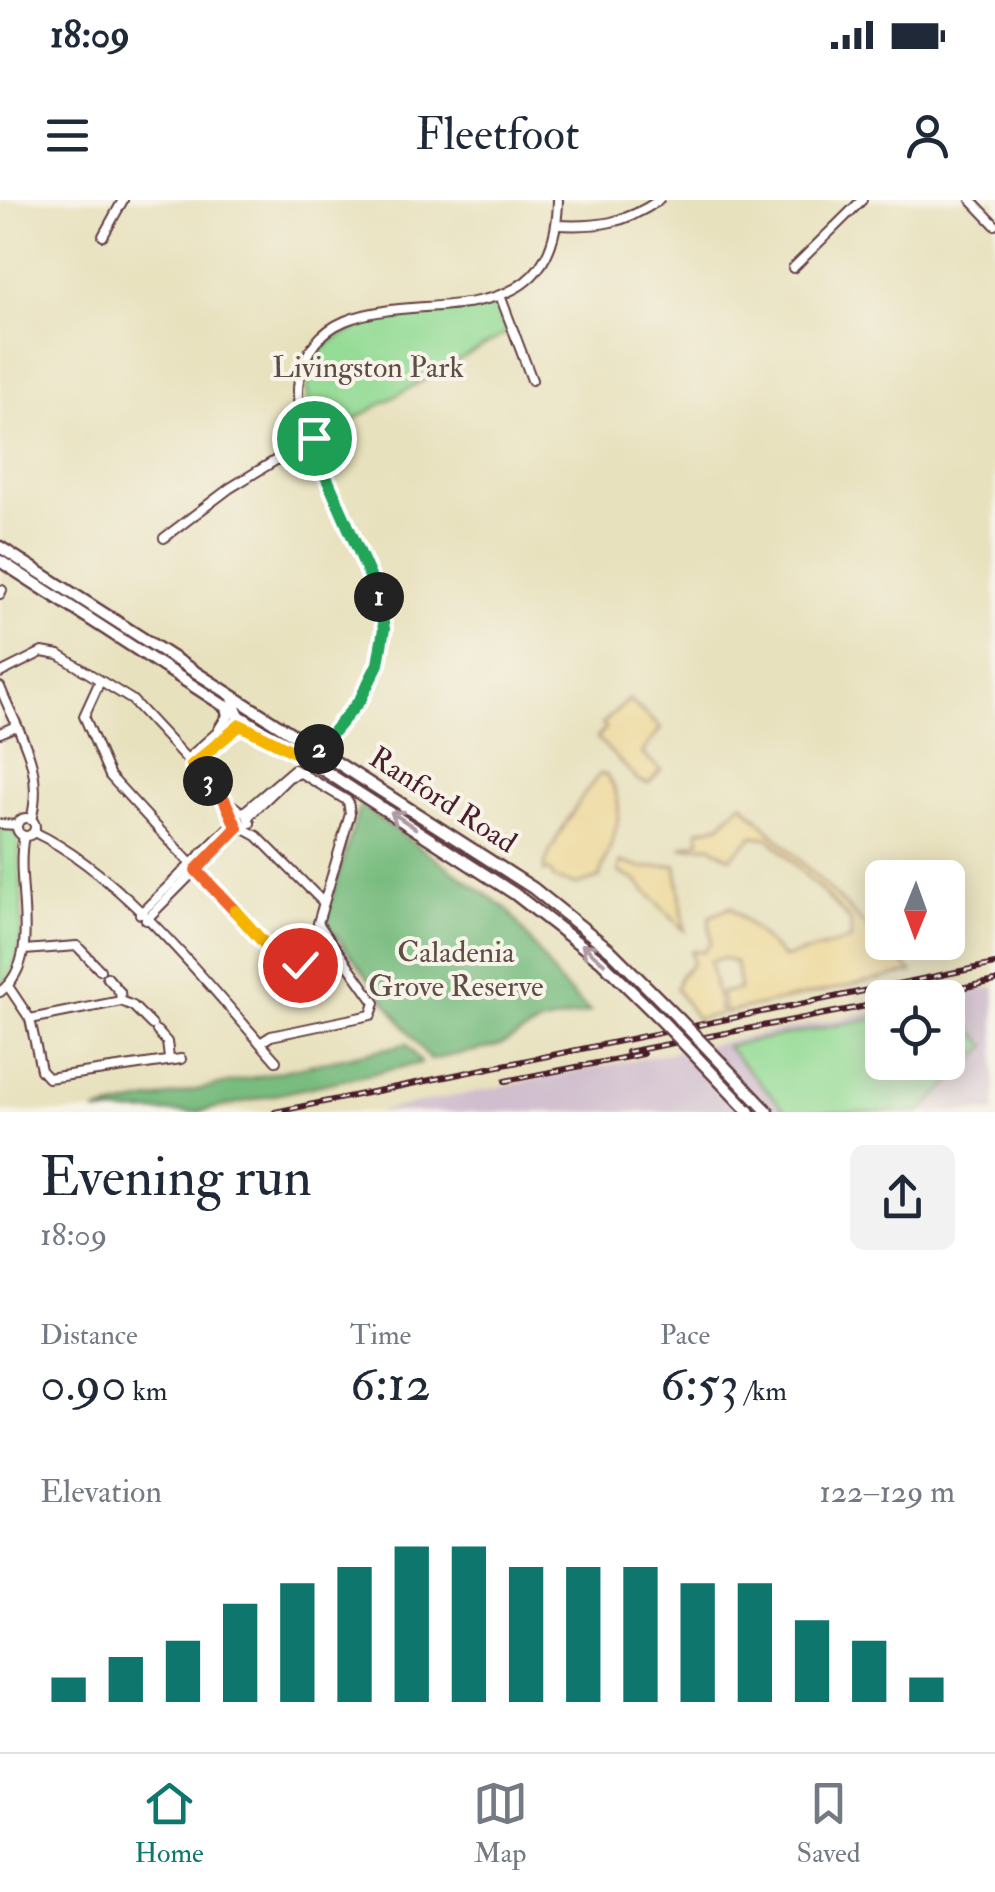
<!DOCTYPE html>
<meta charset="utf-8">
<style>
body{margin:0;font-family:"IM FELL Double Pica",serif;background:#f2f2f3;color:#1f2937;height:100vh;display:flex;flex-direction:column;font-size:38px;white-space:nowrap}
*{box-sizing:border-box;margin:0}
p{font-size:32px;color:#747a83}
.icon{flex:none;width:55px;height:55px;fill:none;stroke:currentColor;stroke-width:2;stroke-linecap:round;stroke-linejoin:round}
.map{position:relative;height:912px;overflow:hidden}
.sheet{display:flex;flex-direction:column;background:#fff;flex:1}
.sheet>*{flex:none}
.needle{width:65px;rotate:181deg}
.buttons{position:absolute;left:865px;top:660px;display:grid;gap:20px}
.buttons a{display:grid;place-items:center;width:100px;height:100px;border-radius:15px;background:#fff;box-shadow:0 5px 25px #0003;font-size:50px}
.pin{position:absolute;display:grid;place-items:center;width:85px;height:85px;color:#fff;margin:-42px;border:5px solid #fff;border-radius:50%;box-shadow:0 2px 10px #0007}
.km{position:absolute;width:50px;height:50px;margin:-25px;border-radius:50%;background:#222;color:#fff;font-size:28px;line-height:50px;text-align:center}
.round{display:grid;place-items:center;flex:none;width:105px;height:105px;border-radius:15px;background:#f2f2f3}
.summary{display:flex;align-items:center;justify-content:space-between;height:170px;padding:0 40px}
h1{font-size:55px;font-weight:600;line-height:75px}
.figures{display:grid;grid-template-columns:repeat(3,1fr);gap:15px;height:170px;padding:10px 40px}
.figures div{display:grid;align-content:center}
.figures b{font-size:50px;font-weight:600}
.figures small{font-size:28px;font-weight:400}
.figures p{font-size:28px}
.chart{height:280px;padding:20px 40px}
.chart p{display:flex;justify-content:space-between}
.chart svg{width:100%;height:180px;margin-top:10px;stroke:#0f766e;stroke-width:6}
.status{display:flex;justify-content:space-between;align-items:center;height:70px;padding:0 50px;background:#fff;direction:ltr}
.status svg{height:28px;fill:currentColor}
header{display:flex;justify-content:space-between;align-items:center;height:130px;padding:0 40px;background:#fff;font-size:45px;font-weight:600}
.menu{display:flex;justify-content:space-around;align-items:center;height:140px;border-top:2px solid #e0e1e3;background:#fff;font-size:28px;color:#747a83}
.menu a{display:grid;justify-items:center;gap:5px}
.menu .active{color:#0f766e}
.map>svg:first-child{display:block}
.industrial{fill:#d0bdce}
.green{fill:#95dc96;stroke:#707e60;stroke-width:2.5}
.forest{fill:#78bc7f;stroke:#616e55;stroke-width:2.5}
.sand{fill:#eeda9e;stroke:#9c7c64;stroke-width:2.5}
.lines{fill:none;stroke-linecap:round;stroke-linejoin:round}
.minor-casing{stroke:#623c41;stroke-width:12}
.major-casing{stroke:#623c41;stroke-width:15}
.minor{stroke:#fff;stroke-width:8}
.major{stroke:#fff;stroke-width:10}
.rail-casing{stroke:#4a1f2b;stroke-width:6}
.rail{stroke:#f7f3e8;stroke-width:2.5;stroke-dasharray:8;stroke-linecap:butt}
.major-bridge-casing{stroke:#623c41;stroke-width:15;stroke-linecap:butt}
.major-bridge{stroke:#fff;stroke-width:10}
.oneway{stroke:#ae9aa0}
.split-1-casing{stroke:#fff;stroke-width:20}
.split-2-casing{stroke:#fff;stroke-width:20}
.split-3-casing{stroke:#fff;stroke-width:20}
.split-4-casing{stroke:#fff;stroke-width:20}
.split-5-casing{stroke:#fff;stroke-width:20}
.split-1{stroke:#22a559;stroke-width:12}
.split-2{stroke:#22a559;stroke-width:12}
.split-3{stroke:#f5b400;stroke-width:12}
.split-4{stroke:#f0652b;stroke-width:12}
.split-5{stroke:#f5b400;stroke-width:12}
.labels{text-anchor:middle;dominant-baseline:central;stroke-width:8;stroke-linejoin:round;paint-order:stroke}
.park-label{font-size:30px;fill:#5d4e46;stroke:#f7f3e8}
.street-label{font-size:30px;fill:#4a1f2b;stroke:#f7f3e8}
</style>
<div class="status"><b>18:09</b><svg viewBox="0 0 49 12"><path d="M0 12V9h3v3zM5 12V6h3v6zM10 12V3h3v9zM15 12V0h3v12zM26 1h20v11H26zM47 4h2v5h-2z"/></svg></div>
<header><svg class="icon" aria-label="menu" viewBox="0 0 24 24"><path d="M4 6h16M4 12h16M4 18h16"/></svg>Fleetfoot<svg class="icon" aria-label="person" viewBox="0 0 24 24"><circle cx="12" cy="8" r="4"/><path d="M4 21q1-7 8-7t8 7"/></svg></header>
<div class="map">
<svg width="995" height="912" viewBox="0 0 995 912">
<rect width="100%" height="100%" fill="#f7f3e8"/>
<filter id="ink" filterUnits="userSpaceOnUse"><feTurbulence type="fractalNoise" baseFrequency=".01" numOctaves="2"/><feDisplacementMap in="SourceGraphic" scale="20" xChannelSelector="R" yChannelSelector="G"/><feConvolveMatrix kernelMatrix="1 2 1 2 8 2 1 2 1" color-interpolation-filters="sRGB"/></filter>
<filter id="wash" filterUnits="userSpaceOnUse"><feTurbulence type="fractalNoise" baseFrequency=".0048" numOctaves="4" result="noise"/><feDisplacementMap in="SourceGraphic" scale="40" xChannelSelector="R" yChannelSelector="G"/><feGaussianBlur stdDeviation="2.25" result="paint"/><feColorMatrix in="noise" values="0 0 0 0 0 0 0 0 0 0 0 0 0 0 0 0 0 1.4 0 .05"/><feComposite in="paint" operator="in"/></filter>
<g filter="url(#wash)">
<rect width="100%" height="100%" fill="#e8e1bd"/>
<path class="industrial" d="M995 787V912H375L882 810V862H948L944 797Z"/>
<g class="green">
<path d="M495 106 507 133 323 237 311 228C310 213 306 196 307 181 314 112 445 112 495 106Z"/>
<path d="M0 628 14 629 19 639C19 677 33 762 0 786Z"/>
<path d="M949 804 987 846 920 912H787L726 846 882 817V862H948Z"/>
</g>
<g class="forest">
<path d="M360 605 508 710 561 784 590 812 540 824 498 846 430 860 325 721Z"/>
<path d="M407 844 421 863 197 912H95Z"/>
</g>
<g class="sand">
<path d="M629 500 661 528 642 553 661 570 649 583 639 581 597 538 606 528 602 524Z"/>
<path d="M600 574H606C632 608 611 641 599 678L577 685 555 679 550 671H544C544 653 587 588 600 574Z"/>
<path d="M742 603 912 772 725 813 721 793 740 789 736 763 724 758 710 761 721 814 697 819 676 789 680 776 693 763 691 752 703 751 711 743 709 717 731 707 784 758 851 740V721L769 638 753 636 730 658 710 646 680 648 700 641 698 630 720 625Z"/>
<path d="M621 662 643 668 676 665 685 731 635 680 618 672Z"/>
</g>
</g>
<g filter="url(#ink)">
<g class="lines">
<defs>
<g id="minor">
<path d="M971 0 995 25"/>
<path d="M556 25C597 27 625 24 659 0"/>
<path d="M103 36 123 0"/>
<path d="M793 68 862 0"/>
<path d="M501 98 532 180"/>
<circle cx="311" cy="244" r="7"/>
<path d="M305 241C303 221 295 201 299 180 326 41 555 182 558 0"/>
<path d="M311 251 372 378 383 429 378 464 360 500 318 543 317 554 327 569"/>
<path d="M164 338 230 288 304 243"/>
<path d="M0 394 2 390"/>
<path d="M0 473 42 452 59 455 132 500 224 599 240 611"/>
<path d="M100 481 84 516 110 576 281 762 296 766 338 752"/>
<path d="M0 487C19 535 45 567 31 620"/>
<path d="M0 533 16 526"/>
<path d="M298 553 323 548 336 527"/>
<path d="M187 559 221 529"/>
<path d="M192 565 237 522 239 514 231 496"/>
<path d="M245 611 250 623 237 628 232 620 234 614 245 611 294 569 348 601 350 614 318 723 375 803 371 815 271 836 260 843"/>
<path d="M250 615 289 577 303 572"/>
<circle cx="26" cy="627" r="9"/>
<path d="M0 624 17 625"/>
<path d="M244 629 257 636 322 701"/>
<path d="M34 632C122 673 210 787 276 861"/>
<path d="M140 714 233 623"/>
<path d="M146 720 237 628"/>
<path d="M24 750 77 746 100 770"/>
<path d="M107 777 120 792 121 801"/>
<path d="M8 786 30 819 41 870 48 878 181 859"/>
<path d="M0 792C45 757 13 685 24 636"/>
<path d="M30 819 121 801 133 806 152 825"/>
<path d="M157 831 167 842 169 858"/>
</g>
<g id="major">
<path d="M0 347 533 688 610 750 679 819"/>
<path d="M0 361 515 694 600 760 663 822"/>
<path d="M220 529 228 516 226 506"/>
<path d="M709 850 768 912"/>
<path d="M693 853 749 912"/>
</g>
</defs>
<use href="#minor" class="minor-casing"/>
<use href="#major" class="major-casing"/>
<use href="#minor" class="minor"/>
<use href="#major" class="major"/>
<defs>
<g id="rail">
<path d="M912 798 995 781"/>
<path d="M627 852 882 803"/>
<path d="M505 881 643 854"/>
<path d="M275 912 995 764"/>
</g>
</defs>
<use href="#rail" class="rail-casing"/>
<use href="#rail" class="rail"/>
<defs>
<g id="major-bridge">
<path d="M679 819 709 850"/>
<path d="M663 822 693 853"/>
</g>
</defs>
<use href="#major-bridge" class="major-bridge-casing"/>
<use href="#major-bridge" class="major-bridge"/>
</g>
<defs><path id="oneway-shaft" d="M-6 0H5M1.5-3L5.5 0L1.5 3" fill="none" stroke-width="1.6" stroke-linecap="round" stroke-linejoin="round" transform="scale(2.5)"/></defs>
<g class="oneway">
<use href="#oneway-shaft" transform="translate(403 620) rotate(-146)"/>
<use href="#oneway-shaft" transform="translate(593 754) rotate(-139)"/>
</g>
</g>
<g class="lines" filter="url(#ink)">
<defs>
<path id="split-1" d="M314 238 321 265 379 397"/>
<path id="split-2" d="M319 549 360 500 378 464 384 429 379 397"/>
<path id="split-3" d="M208 581 192 565 240 525 296 553 319 549"/>
<path id="split-4" d="M208 581 224 599 237 628 196 670 235 711"/>
<path id="split-5" d="M235 711 281 762 300 765"/>
</defs>
<use href="#split-1" class="split-1-casing"/>
<use href="#split-2" class="split-2-casing"/>
<use href="#split-3" class="split-3-casing"/>
<use href="#split-4" class="split-4-casing"/>
<use href="#split-5" class="split-5-casing"/>
<use href="#split-1" class="split-1"/>
<use href="#split-2" class="split-2"/>
<use href="#split-3" class="split-3"/>
<use href="#split-4" class="split-4"/>
<use href="#split-5" class="split-5"/>
</g>
<g class="labels">
<g class="park-label">
<text x="368" y="167">Livingston Park</text>
<text x="456" y="752">Caladenia<tspan x="456" dy="34">Grove Reserve</tspan></text>
</g>
<g class="street-label">
<text transform="translate(443 600) rotate(33)">Ranford Road</text>
</g>
</g>
</svg>
<div class="buttons">
<a><svg class="needle" viewBox="-14 -14 28 28"><path d="M0-13l5 13h-10z" fill="#e53935"/><path d="M0 13l5-13h-10z" fill="#747a83"/></svg></a>
<a><svg class="icon" aria-label="locate" viewBox="0 0 24 24"><circle cx="12" cy="12" r="6"/><path d="M12 2v4M12 18v4M2 12h4M18 12h4"/></svg></a>
</div>
<div class="pin" style="left:314px;top:238px;background:#1e9e55"><svg class="icon" aria-label="arrive" viewBox="0 0 24 24"><path d="M6 21V4h12l-3 4 3 4H6"/></svg></div>
<div class="pin" style="left:300px;top:765px;background:#d93025"><svg class="icon" aria-label="check" viewBox="0 0 24 24"><path d="M5 12l5 5 9-10"/></svg></div>
<b class="km" style="left:379px;top:397px">1</b>
<b class="km" style="left:319px;top:549px">2</b>
<b class="km" style="left:208px;top:581px">3</b>
</div>
<section class="sheet">
<div class="summary"><div><h1>Evening run</h1><p>18:09</p></div><a class="round"><svg class="icon" aria-label="share" viewBox="0 0 24 24"><path d="M12 15V3M7 8l5-5 5 5M5 13v7h14v-7"/></svg></a></div>
<div class="figures">
<div><p>Distance</p><b>0.90<small> km</small></b></div>
<div><p>Time</p><b>6:12</b></div>
<div><p>Pace</p><b>6:53<small> /km</small></b></div>
</div>
<div class="chart"><p><span>Elevation</span>122–129 m</p>
<svg viewBox="0 0 160 44" preserveAspectRatio="none"><path d="M5 44V38M15 44V33M25 44V29M35 44V20M45 44V15M55 44V11M65 44V6M75 44V6M85 44V11M95 44V11M105 44V11M115 44V15M125 44V15M135 44V24M145 44V29M155 44V38"/></svg>
</div>
</section>
<nav class="menu">
<a class="active"><svg class="icon" aria-label="home" viewBox="0 0 24 24"><path d="M3 11l9-7 9 7M6 9v11h12V9"/></svg>Home</a>
<a><svg class="icon" aria-label="map" viewBox="0 0 24 24"><path d="M3 6l6-2 6 2 6-2v14l-6 2-6-2-6 2zM9 4v14M15 6v14"/></svg>Map</a>
<a><svg class="icon" aria-label="saved" viewBox="0 0 24 24"><path d="M7 4h10v16l-5-4-5 4z"/></svg>Saved</a>
</nav>
